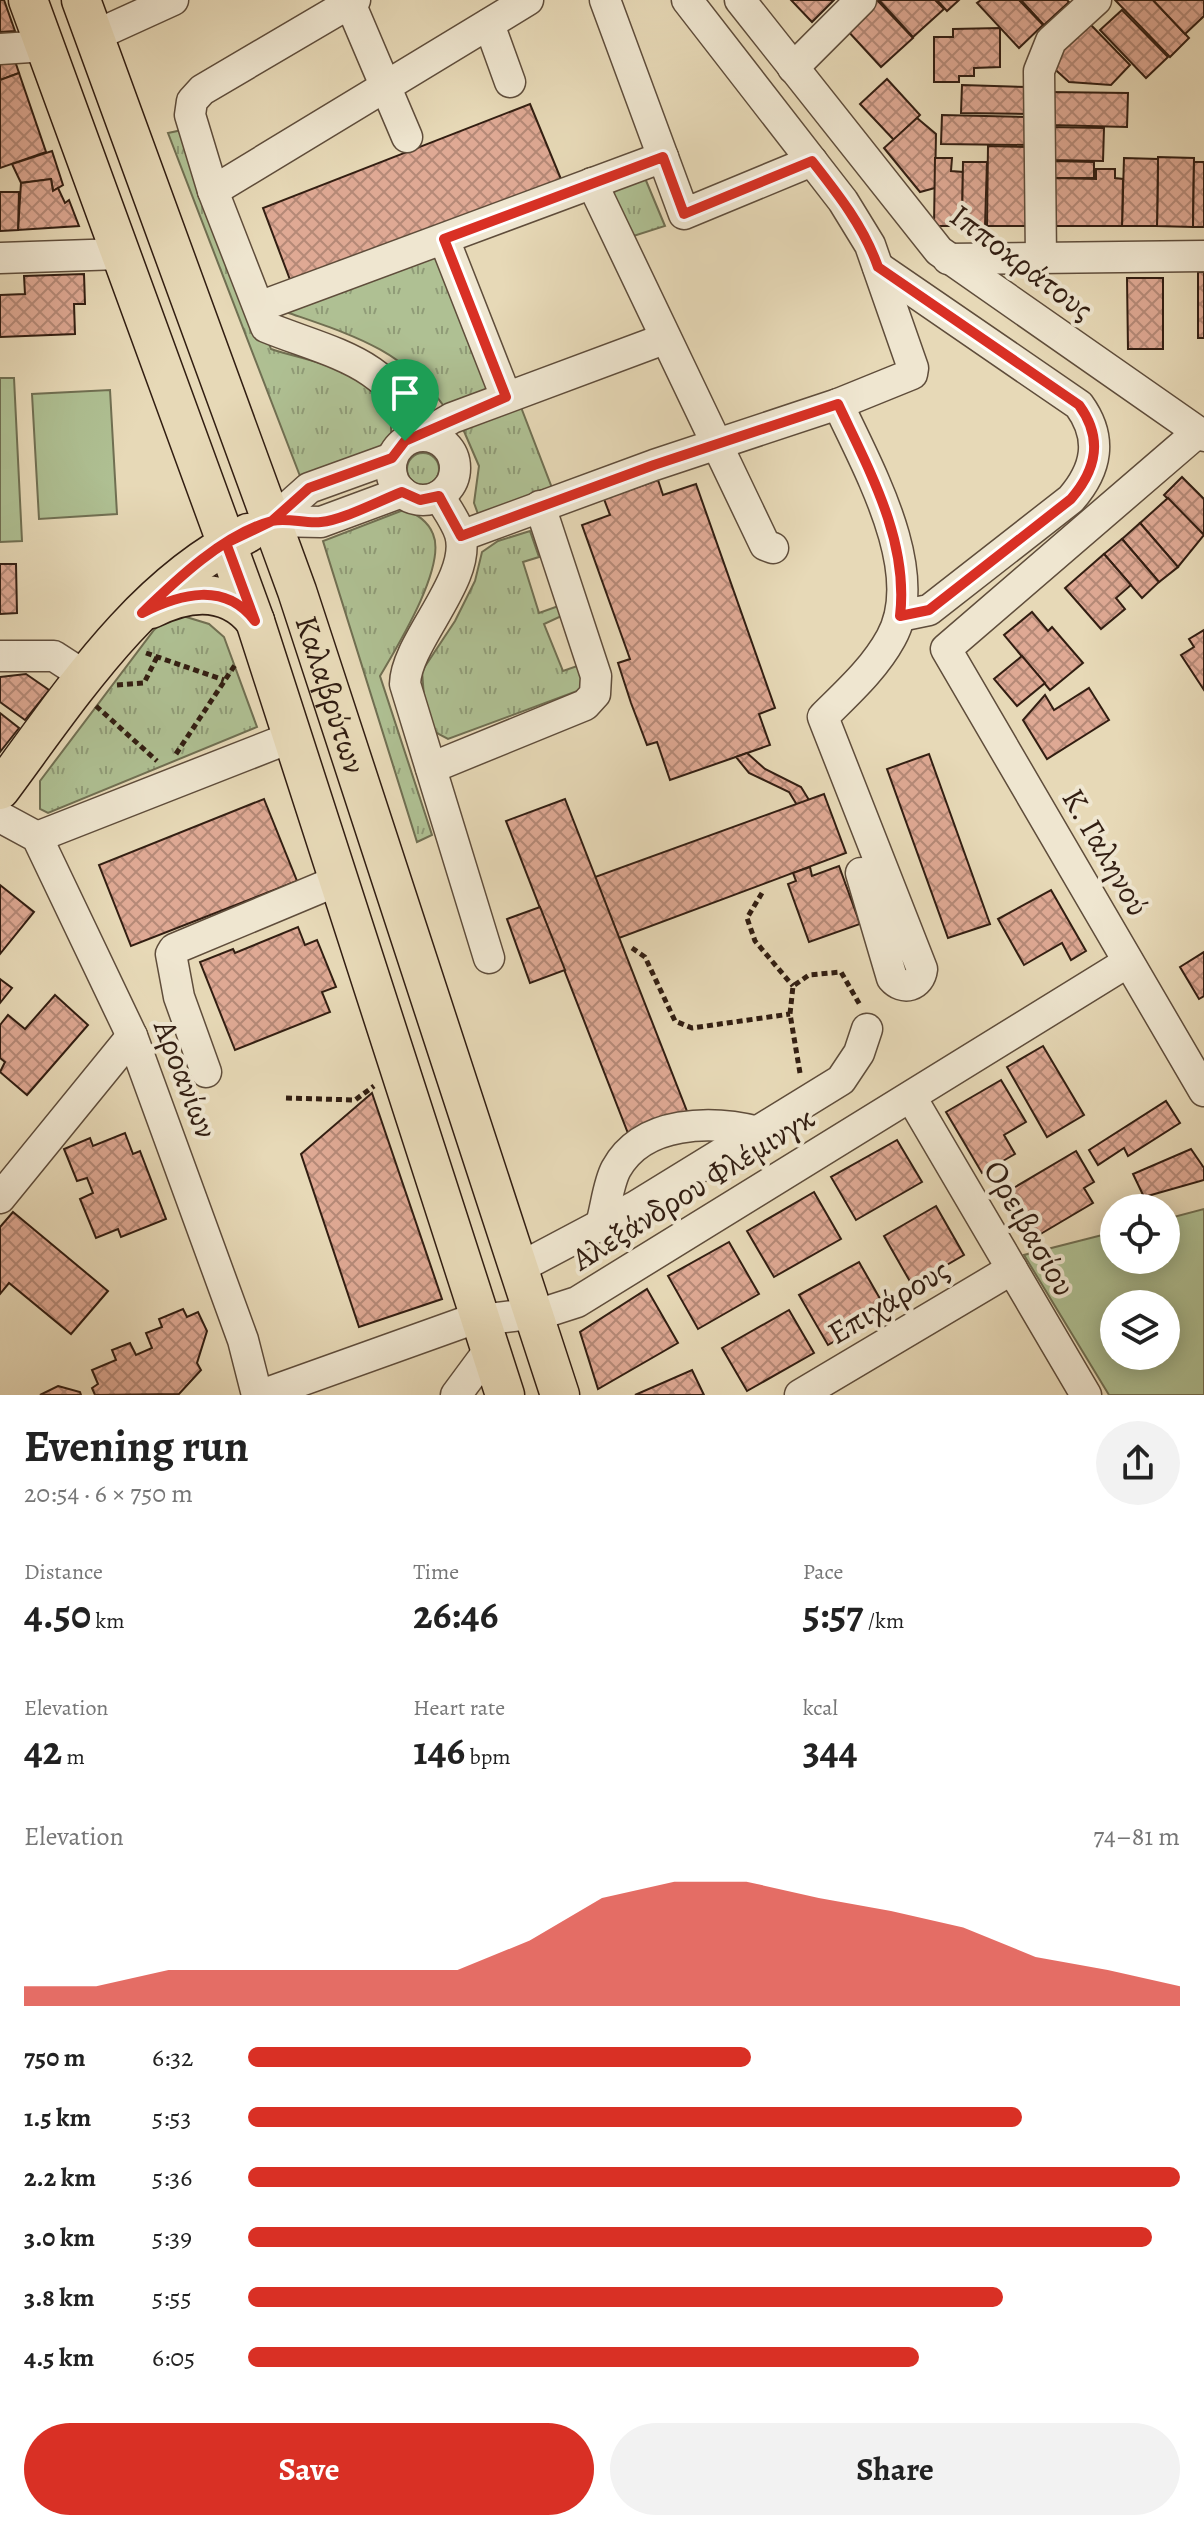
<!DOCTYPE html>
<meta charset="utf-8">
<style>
body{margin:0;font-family:Alegreya,serif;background:#f2f2f2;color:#222;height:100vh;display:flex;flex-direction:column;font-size:30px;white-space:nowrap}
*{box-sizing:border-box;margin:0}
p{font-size:26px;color:#767676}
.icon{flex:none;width:44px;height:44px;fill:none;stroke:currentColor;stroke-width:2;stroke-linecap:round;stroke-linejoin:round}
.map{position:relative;height:1395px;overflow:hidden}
.panel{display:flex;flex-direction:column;background:#fff;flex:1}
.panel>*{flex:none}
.buttons{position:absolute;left:1100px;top:1194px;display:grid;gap:16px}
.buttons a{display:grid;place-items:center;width:80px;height:80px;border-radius:50%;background:#fff;box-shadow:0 4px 20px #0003;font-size:40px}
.pin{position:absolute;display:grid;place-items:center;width:68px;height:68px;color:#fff;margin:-82px -34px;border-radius:50% 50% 50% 0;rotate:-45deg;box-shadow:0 0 8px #0007}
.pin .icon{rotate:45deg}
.round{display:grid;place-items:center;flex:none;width:84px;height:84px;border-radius:42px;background:#f2f2f2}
.head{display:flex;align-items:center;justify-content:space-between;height:136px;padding:0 24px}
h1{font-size:44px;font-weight:700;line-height:60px}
.metrics{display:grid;grid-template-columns:repeat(3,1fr);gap:12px;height:136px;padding:8px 24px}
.metrics div{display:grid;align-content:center}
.metrics b{font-size:40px;font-weight:700}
.metrics small{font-size:22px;font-weight:400}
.metrics p{font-size:22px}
.chart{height:224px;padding:16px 24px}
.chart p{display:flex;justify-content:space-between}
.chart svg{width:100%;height:144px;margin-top:8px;fill:#d93025;opacity:.7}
.action{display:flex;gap:16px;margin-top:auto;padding:16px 24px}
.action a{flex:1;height:92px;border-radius:48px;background:#d93025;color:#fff;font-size:32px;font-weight:700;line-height:92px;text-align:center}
.action a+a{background:#f2f2f2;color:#222}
ul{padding:0 24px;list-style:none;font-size:26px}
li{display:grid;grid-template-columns:128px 96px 1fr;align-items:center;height:60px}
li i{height:20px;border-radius:10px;background:#d93025}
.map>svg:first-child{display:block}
.grass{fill:url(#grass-tufts);stroke:#706f52;stroke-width:2}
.garden{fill:#afc093;stroke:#706f52;stroke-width:2;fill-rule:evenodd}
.building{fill:url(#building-cross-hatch);stroke:#321e12;stroke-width:2}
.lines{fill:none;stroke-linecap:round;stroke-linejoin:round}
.minor-casing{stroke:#5f4d3b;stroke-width:33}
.major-casing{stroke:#321e12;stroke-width:41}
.path{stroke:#321e12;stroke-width:5;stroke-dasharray:6 4;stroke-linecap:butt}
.minor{stroke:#efe6d0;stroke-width:30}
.major{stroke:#e7d9b7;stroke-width:38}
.route-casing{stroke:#fff;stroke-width:16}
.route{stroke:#d93025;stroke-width:10}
.labels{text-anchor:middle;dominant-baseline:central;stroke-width:8;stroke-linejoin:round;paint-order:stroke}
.street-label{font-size:32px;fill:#321e12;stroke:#efe6d0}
</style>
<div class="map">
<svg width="1204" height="1395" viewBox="0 0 1204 1395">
<defs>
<pattern id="grass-tufts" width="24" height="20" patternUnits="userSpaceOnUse" patternTransform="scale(2)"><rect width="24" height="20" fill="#afc093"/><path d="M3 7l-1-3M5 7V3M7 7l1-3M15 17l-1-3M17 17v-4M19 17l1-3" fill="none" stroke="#8f9b77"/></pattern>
<pattern id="building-cross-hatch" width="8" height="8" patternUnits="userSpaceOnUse" patternTransform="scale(2)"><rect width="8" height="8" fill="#dfa994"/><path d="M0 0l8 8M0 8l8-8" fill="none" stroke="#b58977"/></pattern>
</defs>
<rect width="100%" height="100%" fill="#e7d9b7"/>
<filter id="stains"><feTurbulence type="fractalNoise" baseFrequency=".0025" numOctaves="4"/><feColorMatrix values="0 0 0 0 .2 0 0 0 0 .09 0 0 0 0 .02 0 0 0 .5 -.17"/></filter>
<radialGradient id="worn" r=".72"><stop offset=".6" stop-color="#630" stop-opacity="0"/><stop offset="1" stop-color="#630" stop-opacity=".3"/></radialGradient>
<g class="grass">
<path d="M187 129 271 349C309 362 378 369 389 417 392 428 393 436 385 445L300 476 168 133Z"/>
<path d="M642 171 665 226 624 239 599 186Z"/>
<path d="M439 248 495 391 446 409C403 349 352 335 286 312Z"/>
<path d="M519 402 552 488 478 514 474 503 479 466 460 422Z"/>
<circle cx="423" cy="469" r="16"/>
<path d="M406 509C417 515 428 521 433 534 447 566 397 647 380 676L432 835 417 842 323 541Z"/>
<path d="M530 531 539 557 523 562 539 613 564 604 568 613 544 624 563 671 580 665 588 687 448 739 433 731 425 710 422 671 455 621 475 581 482 552 498 541Z"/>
<path d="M183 616 209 624 224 637 257 727 48 813 40 809V781L154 630 163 621Z"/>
</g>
<g class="garden">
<path d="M0 378H14L22 541 0 542Z"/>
<path d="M110 390 117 514 39 519 32 394Z"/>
<path d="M1204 1209V1395H1109L1024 1255 1114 1232V1260H1166V1219ZM1114 1304H1166V1356H1114Z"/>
</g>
<g class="building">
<path d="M0 0H4L15 31 0 32Z"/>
<path d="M791 0H834L812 22Z"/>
<path d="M877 0 913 38 881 67 846 29Z"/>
<path d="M879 0H935L944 9 913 37Z"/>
<path d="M937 0H959L947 11Z"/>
<path d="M981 0H1019L1043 25 1019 48 977 3Z"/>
<path d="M1021 0H1067L1069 2 1044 25Z"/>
<path d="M1115 0H1153L1189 38 1170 57Z"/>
<path d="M1153 0H1204V16L1185 34Z"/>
<path d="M1122 10 1168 57 1146 78 1100 30Z"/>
<path d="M1089 23 1130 65 1111 85 1069 82 1049 64Z"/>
<path d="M1000 28V67L974 68V76H959V82H934V37H953V29Z"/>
<path d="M13 55 19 73 0 80V56Z"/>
<path d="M19 73 46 152 0 168V80Z"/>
<path d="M887 79 920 115 894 140 860 104Z"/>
<path d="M962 85 1028 87 1027 114 961 113Z"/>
<path d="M1050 92 1128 93 1127 127 1050 125Z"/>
<path d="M530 104 563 184 292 285 263 208Z"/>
<path d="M942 115 1029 117 1028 145 941 144Z"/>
<path d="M917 118 936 134 935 188 920 192 884 148Z"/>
<path d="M1050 127 1104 128 1103 161 1049 160Z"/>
<path d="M988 146 1029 147 1028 226H987Z"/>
<path d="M52 151 63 185 53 191 51 179 21 183 12 164Z"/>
<path d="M1158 157 1194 158 1193 227 1157 226Z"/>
<path d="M935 158H952L951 171 963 172 962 226H934Z"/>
<path d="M1124 158 1158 159 1157 226H1122Z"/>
<path d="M1054 161 1094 162V178H1053Z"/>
<path d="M963 162H987L985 226H962Z"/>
<path d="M1194 162H1204V227H1193Z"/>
<path d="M1096 169H1115V178L1123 179 1122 226H1054L1055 178 1096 179Z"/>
<path d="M51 179 53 191 58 188 65 203 69 200 79 226 18 230 21 183Z"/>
<path d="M0 192H19L18 230 0 231Z"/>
<rect x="1198" y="272" width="6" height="66"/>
<path d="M84 274 85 304H74L75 334 0 337V295L25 294 24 276Z"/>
<path d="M1127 278H1163V349H1128Z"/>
<path d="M1182 477 1204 499V535L1164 495Z"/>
<path d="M658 480 663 495 696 484 775 708 759 714 770 745 670 780 657 742 647 745 631 703 618 663 630 659 582 525 610 515 604 499Z"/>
<path d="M1168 498 1204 535 1178 567 1140 523Z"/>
<path d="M1140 523 1178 567 1159 582 1122 539Z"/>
<path d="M1122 539 1159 582 1142 598 1104 554Z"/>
<path d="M1104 554 1131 585 1116 598 1125 609 1101 629 1065 588Z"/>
<path d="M0 564H16L17 613 0 614Z"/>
<path d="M1032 612 1048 631 1052 627 1083 663 1050 690 1004 635Z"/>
<path d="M1204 630V690L1181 655 1194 647 1189 639Z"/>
<path d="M1022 656 1045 683 1017 706 994 679Z"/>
<path d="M26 674 49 690 25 720 0 702V677Z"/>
<path d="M1089 688 1109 720 1047 759 1023 720 1045 695 1054 710Z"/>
<path d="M0 713 19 728 0 752Z"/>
<path d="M747 753 765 769 801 787 809 800 797 805 789 792 749 773 736 757Z"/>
<path d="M929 754 990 924 948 938 887 769Z"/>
<path d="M824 794 846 853 619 938 595 877Z"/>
<path d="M264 799 297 881 131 946 99 865Z"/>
<path d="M565 799 690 1119 631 1141 506 821Z"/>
<path d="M839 866 860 924 809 942 788 884 796 881 793 873 810 867 812 876Z"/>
<path d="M0 885 34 912 0 954Z"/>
<path d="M1051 890 1086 951 1071 960 1062 943 1024 965 998 919Z"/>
<path d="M540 907 565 970 530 983 507 919Z"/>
<path d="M298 927 305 945 317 940 336 987 322 992 330 1012 235 1050 200 962 233 949 235 953Z"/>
<path d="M1204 952V996L1199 999 1180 967Z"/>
<path d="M0 979 12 988 0 1003Z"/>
<path d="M55 995 88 1025 27 1095 0 1072 5 1062 0 1058V1025L8 1015 25 1029Z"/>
<path d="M1043 1046 1084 1115 1047 1137 1007 1067Z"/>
<path d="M1001 1080 1026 1122 1004 1135 1015 1154 982 1173 946 1112Z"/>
<path d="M372 1093 442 1299 359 1327 301 1154Z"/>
<path d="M1166 1101 1180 1123 1128 1156 1124 1148 1098 1165 1089 1150Z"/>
<path d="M125 1133 133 1154 140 1151 166 1219 121 1237 118 1229 96 1238 80 1199 93 1193 87 1178 77 1181 64 1149 90 1138 93 1146Z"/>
<path d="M897 1140 922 1182 856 1220 831 1177Z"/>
<path d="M1191 1149 1204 1168V1180L1144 1197 1133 1174Z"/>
<path d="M1076 1151 1094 1182 1084 1188 1093 1203 1027 1242 1000 1196Z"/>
<path d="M814 1192 841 1239 774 1277 747 1231Z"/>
<path d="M936 1206 964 1255 912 1285 884 1236Z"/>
<path d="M13 1212 108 1291 71 1334 9 1283 0 1294V1227Z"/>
<path d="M729 1242 759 1294 698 1329 668 1276Z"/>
<path d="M859 1262 887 1311 828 1345 799 1295Z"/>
<path d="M647 1289 678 1343 598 1389 580 1332Z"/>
<path d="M183 1309 187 1317 198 1312 207 1331 197 1363 201 1370 179 1394 95 1395 92 1388 98 1384 92 1370 116 1360 112 1350 130 1343 136 1355 152 1348 146 1333 162 1327 159 1319Z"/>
<path d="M789 1310 814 1353 747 1391 722 1348Z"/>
<path d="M692 1370 704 1395H635Z"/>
<path d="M58 1386 80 1392 81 1395H40Z"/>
</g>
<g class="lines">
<defs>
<g id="minor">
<path d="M355 0 202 90 192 101 190 115 213 191 266 327C330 353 394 361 419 436"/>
<path d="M605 0 684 214 812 161"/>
<path d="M740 0 939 251 1204 436"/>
<path d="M350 3 407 137"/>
<path d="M489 24 510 82"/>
<path d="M94 36 173 0"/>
<path d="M0 49 46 46"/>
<path d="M793 68 861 0"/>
<path d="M592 183 765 545 773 548"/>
<path d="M213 191 528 0"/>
<path d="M444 239 506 397"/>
<path d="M0 258 120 254"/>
<path d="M1041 258 1039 71 1051 41 1096 0"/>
<path d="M948 259 1204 256"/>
<path d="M878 267 1079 405C1103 438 1097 469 1071 499L929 610 900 616"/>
<path d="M259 307 663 157"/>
<path d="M838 404C866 465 928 572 891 638 874 669 848 692 823 717L922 969C920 986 903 991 892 978L861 873"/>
<path d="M1198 432 946 649 1204 1091"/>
<path d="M423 435 452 418 664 339"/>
<circle cx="423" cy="468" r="32"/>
<path d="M439 496C446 508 456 521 460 534 473 579 406 641 405 684L489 958"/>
<path d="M272 521 309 488 392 458"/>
<path d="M272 521 321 522 402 492"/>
<path d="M461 536 654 465 838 404 912 374 913 368 870 245 843 201 687 0"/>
<path d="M0 656H54L85 676"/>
<path d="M431 768 585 705 595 694 596 676 540 506"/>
<path d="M0 817 37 837 132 1036 243 1340 257 1395"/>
<path d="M37 837 292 737"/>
<path d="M206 1072 179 997 171 954 174 949 339 880"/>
<path d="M911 1097 1086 1395"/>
<path d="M0 1198 132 1036"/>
<path d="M601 1224C606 1208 608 1184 616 1169 643 1120 712 1120 759 1132"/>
<path d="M517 1269 636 1206 841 1080 859 1053 867 1029"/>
<path d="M261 1395 465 1322 546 1312 577 1302 1128 962"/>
<path d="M456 1395 490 1349"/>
<path d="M800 1395 1012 1269"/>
</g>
<g id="major">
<path d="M28 0 255 621 505 1395"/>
<path id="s1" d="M81 0 297 591 560 1395"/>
<path d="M151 609C187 591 228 586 255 621"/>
<path d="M0 790C70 696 140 586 248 533"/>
</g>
</defs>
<use href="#minor" class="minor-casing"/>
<use href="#major" class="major-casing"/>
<g class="path">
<path d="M146 653 224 680"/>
<path d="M117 685 144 683 157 657"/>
<path d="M96 706 157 761"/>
<path d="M176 754 235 665"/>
<path d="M762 893 747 918 755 941 793 986"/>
<path d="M632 948 645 957 675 1021 692 1028 790 1014"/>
<path d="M800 1073 790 1014 793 986 809 975 841 972 860 1005"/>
<path d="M286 1098 355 1100 374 1086"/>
</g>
<use href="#minor" class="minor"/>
<use href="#major" class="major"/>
</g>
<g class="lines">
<defs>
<path id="route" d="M405 441 392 458 309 488 272 521 226 543 255 621C225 581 180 594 142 613 176 580 224 534 272 521 287 517 305 524 321 522 343 520 379 501 402 492L420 500 439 496 461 536 654 465 838 404C869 470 909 541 900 616L929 610 1071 499C1097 469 1103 438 1079 405L878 267C864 227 838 194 812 161L684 214 663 157 444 239 506 397 405 441"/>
</defs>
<use href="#route" class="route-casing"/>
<use href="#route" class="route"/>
</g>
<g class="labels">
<g class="street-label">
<text transform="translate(1022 262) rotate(37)">Ιπποκράτους</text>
<text stroke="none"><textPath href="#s1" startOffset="738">Καλαβρύτων</textPath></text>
<text transform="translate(1106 852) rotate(60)">Κ. Γαληνού</text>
<text transform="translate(186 1079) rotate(69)">Αροανίων</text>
<text transform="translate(693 1188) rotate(-32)">Αλεξάνδρου Φλέμινγκ</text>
<text transform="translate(1030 1228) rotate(60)">Ορειβασίου</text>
<text transform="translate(888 1301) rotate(-31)">Επιχάρους</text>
</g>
</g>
<rect width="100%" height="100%" filter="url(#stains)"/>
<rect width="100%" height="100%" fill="url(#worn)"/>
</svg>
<div class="buttons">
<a><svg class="icon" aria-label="locate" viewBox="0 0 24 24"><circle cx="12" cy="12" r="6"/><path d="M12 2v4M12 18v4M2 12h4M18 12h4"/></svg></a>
<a><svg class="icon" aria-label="layers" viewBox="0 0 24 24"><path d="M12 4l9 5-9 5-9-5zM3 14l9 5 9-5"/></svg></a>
</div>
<div class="pin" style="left:405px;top:441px;background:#1e9e55"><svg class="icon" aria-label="arrive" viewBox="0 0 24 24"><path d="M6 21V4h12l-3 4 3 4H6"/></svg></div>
</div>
<section class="panel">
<div class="head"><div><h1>Evening run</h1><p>20:54 · 6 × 750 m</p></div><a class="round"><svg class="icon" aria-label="share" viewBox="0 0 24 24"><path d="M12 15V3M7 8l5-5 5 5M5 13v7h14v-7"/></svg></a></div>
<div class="metrics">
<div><p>Distance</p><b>4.50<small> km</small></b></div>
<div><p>Time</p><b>26:46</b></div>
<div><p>Pace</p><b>5:57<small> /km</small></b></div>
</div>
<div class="metrics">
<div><p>Elevation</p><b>42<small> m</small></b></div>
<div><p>Heart rate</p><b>146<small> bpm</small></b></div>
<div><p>kcal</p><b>344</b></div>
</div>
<div class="chart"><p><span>Elevation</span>74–81 m</p>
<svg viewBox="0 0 160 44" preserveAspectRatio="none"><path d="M0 44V38L10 38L20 33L30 33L40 33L50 33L60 33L70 24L80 11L90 6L100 6L110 11L120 15L130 20L140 29L150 33L160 38V44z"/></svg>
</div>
<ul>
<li><b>750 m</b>6:32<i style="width:54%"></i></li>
<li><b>1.5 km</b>5:53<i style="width:83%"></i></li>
<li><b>2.2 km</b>5:36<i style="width:100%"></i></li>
<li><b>3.0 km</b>5:39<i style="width:97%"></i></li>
<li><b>3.8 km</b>5:55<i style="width:81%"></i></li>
<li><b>4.5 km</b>6:05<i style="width:72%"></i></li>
</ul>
<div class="action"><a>Save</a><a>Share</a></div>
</section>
